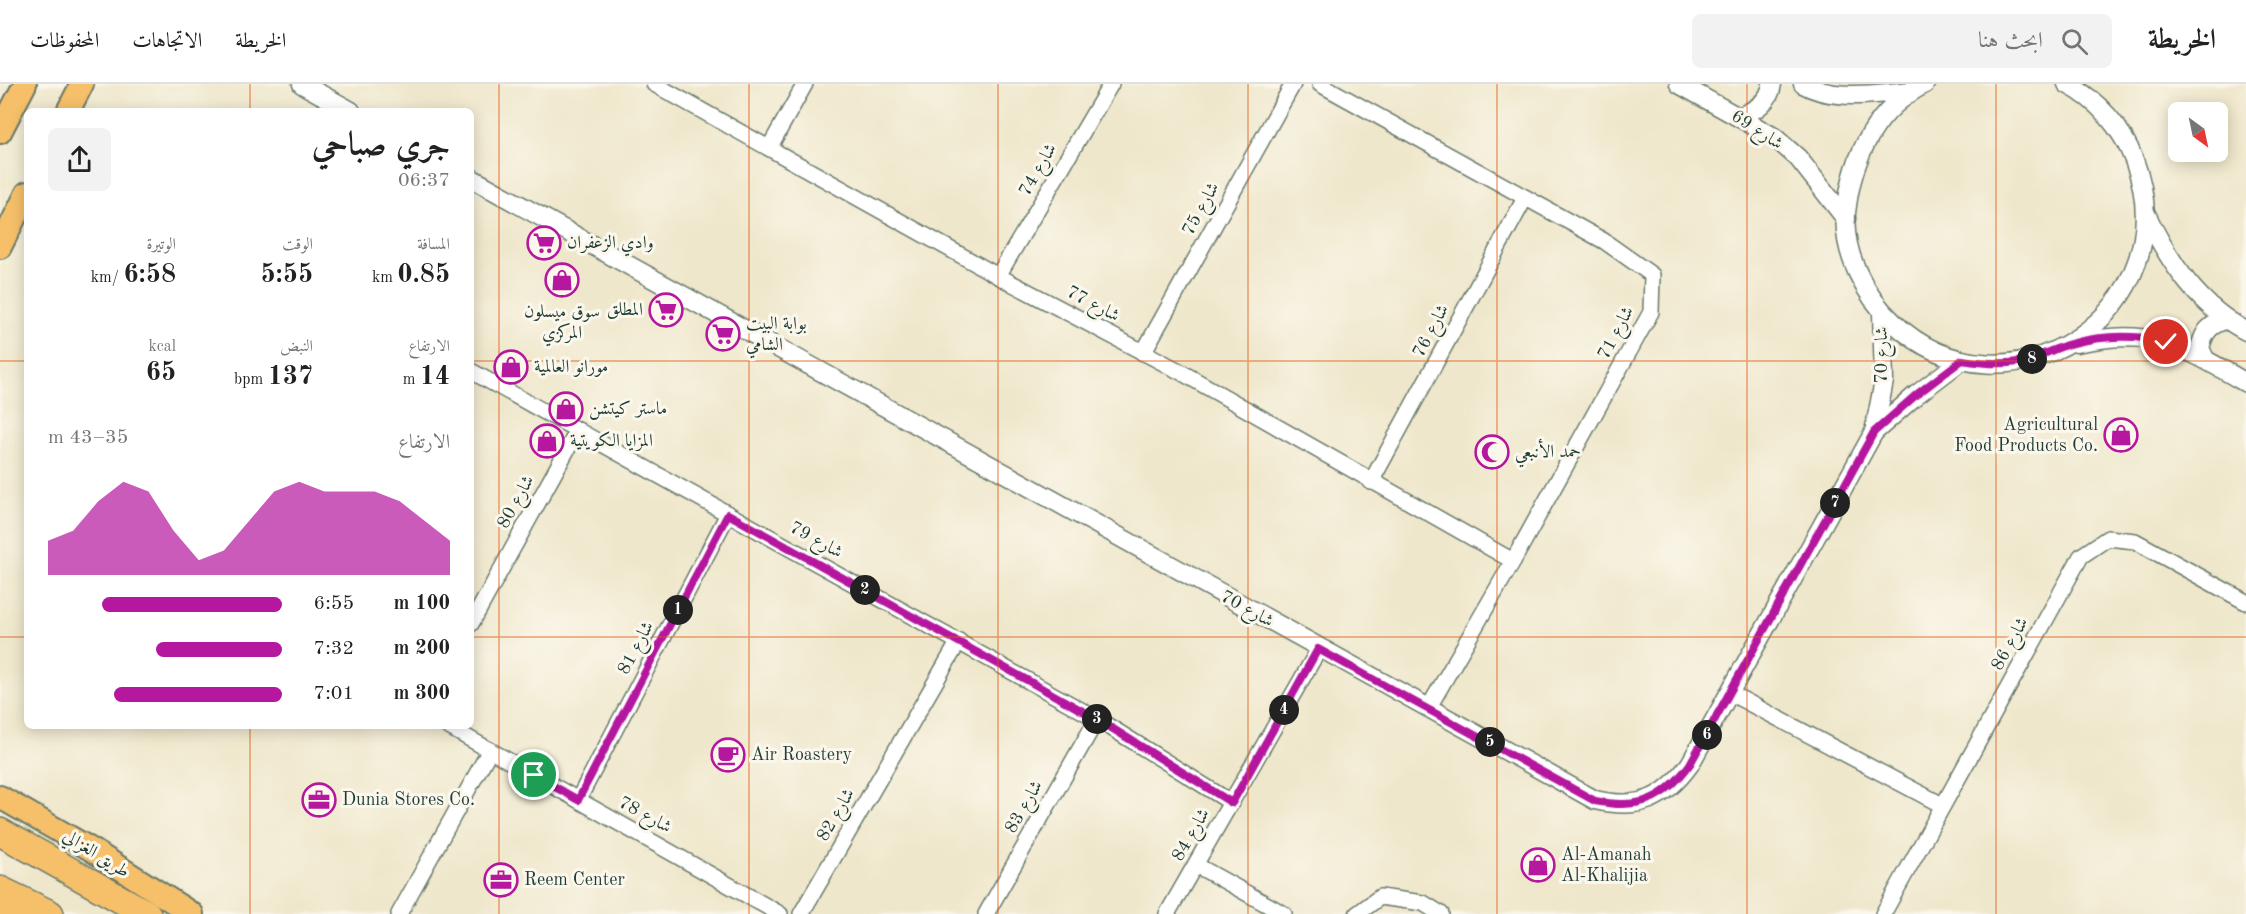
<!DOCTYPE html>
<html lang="ar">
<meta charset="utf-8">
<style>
body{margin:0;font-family:"Old Standard TT",Amiri,serif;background:#f2f2f2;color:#222;direction:rtl;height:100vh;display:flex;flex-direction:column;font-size:22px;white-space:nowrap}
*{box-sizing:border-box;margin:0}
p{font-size:20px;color:#767676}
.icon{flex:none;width:33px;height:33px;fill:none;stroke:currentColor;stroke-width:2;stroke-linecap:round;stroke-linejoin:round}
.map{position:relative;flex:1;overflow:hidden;direction:ltr}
.drawer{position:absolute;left:24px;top:24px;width:450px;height:621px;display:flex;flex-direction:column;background:#fff;border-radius:9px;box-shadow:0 3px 15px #0003;direction:rtl}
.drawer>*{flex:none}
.needle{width:39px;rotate:147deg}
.tools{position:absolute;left:2168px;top:18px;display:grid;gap:12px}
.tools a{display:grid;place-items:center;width:60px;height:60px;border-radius:9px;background:#fff;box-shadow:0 3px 15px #0003;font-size:30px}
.pin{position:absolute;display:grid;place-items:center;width:51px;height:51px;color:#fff;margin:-26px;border:3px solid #fff;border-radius:50%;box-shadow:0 2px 6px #0007}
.km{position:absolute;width:30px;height:30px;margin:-15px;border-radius:50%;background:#222;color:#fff;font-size:16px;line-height:30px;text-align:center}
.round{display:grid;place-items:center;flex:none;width:63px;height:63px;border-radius:9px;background:#f2f2f2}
.summary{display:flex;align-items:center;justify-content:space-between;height:102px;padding:0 24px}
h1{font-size:33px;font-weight:700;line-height:45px}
.stats{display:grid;grid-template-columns:repeat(3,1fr);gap:9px;height:102px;padding:6px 24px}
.stats div{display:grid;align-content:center}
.stats b{font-size:26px;font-weight:700}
.stats small{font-size:16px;font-weight:400}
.stats p{font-size:16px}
.chart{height:168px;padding:12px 24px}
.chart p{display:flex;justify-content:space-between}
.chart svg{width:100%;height:108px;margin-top:6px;fill:#b5179e;opacity:.7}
ul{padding:0 24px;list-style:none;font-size:20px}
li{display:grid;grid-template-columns:96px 72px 1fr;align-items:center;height:45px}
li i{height:15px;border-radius:8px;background:#b5179e}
header{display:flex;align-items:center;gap:36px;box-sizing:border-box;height:84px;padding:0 30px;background:#fff;border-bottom:2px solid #e0e0e0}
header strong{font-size:28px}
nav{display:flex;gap:33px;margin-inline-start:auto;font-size:21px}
.search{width:420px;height:54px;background:#f2f2f2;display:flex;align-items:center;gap:15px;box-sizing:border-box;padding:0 21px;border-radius:9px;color:#767676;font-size:22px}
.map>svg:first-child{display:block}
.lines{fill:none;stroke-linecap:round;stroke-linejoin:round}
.minor-casing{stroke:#687869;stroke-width:18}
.tertiary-casing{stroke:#687869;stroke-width:21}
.primary-casing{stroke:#687869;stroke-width:26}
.motorway-casing{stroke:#687869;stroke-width:30}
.minor{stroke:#fff;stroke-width:15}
.tertiary{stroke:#fff;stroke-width:18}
.primary{stroke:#f6c06b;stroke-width:22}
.motorway{stroke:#f6c06b;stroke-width:27}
.route-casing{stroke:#fff;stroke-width:12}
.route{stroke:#b5179e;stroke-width:8}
.grid{fill:none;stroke:#de580e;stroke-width:1.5;stroke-opacity:0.55}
.labels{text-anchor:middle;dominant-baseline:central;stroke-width:6;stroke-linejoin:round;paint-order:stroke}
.street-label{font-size:18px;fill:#1f3d34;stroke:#fbf7ec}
.poi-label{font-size:18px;fill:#1f3d34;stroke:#fbf7ec;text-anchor:start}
</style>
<header>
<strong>الخريطة</strong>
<div class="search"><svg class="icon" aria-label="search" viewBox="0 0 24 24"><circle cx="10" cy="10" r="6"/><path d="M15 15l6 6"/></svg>ابحث هنا</div>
<nav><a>الخريطة</a><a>الاتجاهات</a><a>المحفوظات</a></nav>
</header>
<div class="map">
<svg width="2246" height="830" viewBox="0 0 2246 830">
<rect width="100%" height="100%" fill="#fbf7ec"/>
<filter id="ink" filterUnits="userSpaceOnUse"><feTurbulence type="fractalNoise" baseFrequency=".0167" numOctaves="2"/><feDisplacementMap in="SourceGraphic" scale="12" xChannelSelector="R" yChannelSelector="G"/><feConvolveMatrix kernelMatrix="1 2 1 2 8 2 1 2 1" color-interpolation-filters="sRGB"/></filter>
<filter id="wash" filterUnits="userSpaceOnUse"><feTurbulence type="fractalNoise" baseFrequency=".008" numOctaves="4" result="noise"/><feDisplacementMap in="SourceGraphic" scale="24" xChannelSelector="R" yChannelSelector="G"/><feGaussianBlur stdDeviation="1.35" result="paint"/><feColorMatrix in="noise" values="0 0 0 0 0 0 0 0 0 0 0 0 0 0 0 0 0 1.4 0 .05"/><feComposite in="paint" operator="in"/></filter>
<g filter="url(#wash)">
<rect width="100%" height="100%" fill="#efe7cb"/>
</g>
<g filter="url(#ink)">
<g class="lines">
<defs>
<g id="minor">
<path d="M654 0 998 192 1179 287 1513 477"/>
<path d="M1320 0 1604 157 1652 191 1651 228 1513 477 1429 623"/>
<path d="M769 64 805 0"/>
<path d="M998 192 1111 0"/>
<path d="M1143 269 1293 0"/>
<path d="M471 287 1097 635 1232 719"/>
<path d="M1371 398 1525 114"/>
<path d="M471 540 578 346"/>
<path d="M1730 609 1942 721"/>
<path d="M447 642 780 830"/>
<path d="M578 716 728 430"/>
<path d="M1196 781 1284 830"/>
<path d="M399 830 490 666"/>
<path d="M801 830 959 557"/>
<path d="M986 830 1097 635"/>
<path d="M1167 830 1319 565"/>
<path d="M1357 830 1380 813 1423 819 1441 830"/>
<path d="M1883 830 2081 472 2108 454 2135 457 2246 518"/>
</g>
<g id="tertiary">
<path d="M302 0 351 27"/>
<path d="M1679 0 1774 53 1798 74 1846 135"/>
<path d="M1803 0C1835 18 1877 9 1912 7"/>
<path d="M1925 0C1874 26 1852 75 1846 129 1842 168 1865 212 1893 238 2008 347 2191 224 2134 76 2122 44 2098 16 2067 0"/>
<path d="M1739 33C1754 27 1770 18 1772 0"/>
<path d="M471 94 1595 716C1639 726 1664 716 1690 680L1874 348 1884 297 1882 228"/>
<path d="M2146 130C2169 178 2198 222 2246 247"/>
<path d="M2076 259C2152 243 2181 261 2246 299"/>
<path d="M2205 275 2200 264C2204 248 2209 241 2225 236"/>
<path d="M1874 348 1916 311 1962 276"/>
</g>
<g id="primary">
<path d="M68 27 82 0"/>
<path d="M0 48 25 0"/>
<path d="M0 163 27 109"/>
<path d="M0 713 92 766 192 830"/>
<path d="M0 821 18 830"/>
</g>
<g id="motorway">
<path d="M0 748 147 830"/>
<path d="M0 806 50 830"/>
</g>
</defs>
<use href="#minor" class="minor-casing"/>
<use href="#tertiary" class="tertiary-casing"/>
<use href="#primary" class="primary-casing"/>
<use href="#motorway" class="motorway-casing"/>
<use href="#minor" class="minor"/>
<use href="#tertiary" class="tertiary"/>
<use href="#primary" class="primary"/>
<use href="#motorway" class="motorway"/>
</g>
</g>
<g class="lines" filter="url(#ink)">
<defs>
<path id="route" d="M534 691 578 716 728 430 1097 635 1232 719 1318 565 1595 717C1639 726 1664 716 1690 680L1874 348 1916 311 1962 276C1981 279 1999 281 2018 278 2037 275 2052 265 2070 260 2103 251 2133 250 2166 258"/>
</defs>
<use href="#route" class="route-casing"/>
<use href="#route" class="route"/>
</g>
<path class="grid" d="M250 0V27M499 0V830M749 0V830M998 0V830M1248 0V830M1497 0V830M1747 0V830M1996 0V830M0 277H27M471 277H2246M0 553H27M471 553H2246M250 642V830"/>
<defs>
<symbol id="supermarket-ring" viewBox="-11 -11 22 22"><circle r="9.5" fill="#fbf7ec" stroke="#b5179e" stroke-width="1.5"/><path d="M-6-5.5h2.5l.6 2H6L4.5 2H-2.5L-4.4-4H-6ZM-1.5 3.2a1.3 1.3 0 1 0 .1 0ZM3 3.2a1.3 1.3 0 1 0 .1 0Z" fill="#b5179e"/></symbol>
<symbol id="shop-ring" viewBox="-11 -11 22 22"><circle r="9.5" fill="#fbf7ec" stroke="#b5179e" stroke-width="1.5"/><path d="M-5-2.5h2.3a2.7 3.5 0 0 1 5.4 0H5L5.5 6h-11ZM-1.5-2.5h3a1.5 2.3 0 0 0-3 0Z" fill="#b5179e"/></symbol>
<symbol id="mosque-ring" viewBox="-11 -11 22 22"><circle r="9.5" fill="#fbf7ec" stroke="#b5179e" stroke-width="1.5"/><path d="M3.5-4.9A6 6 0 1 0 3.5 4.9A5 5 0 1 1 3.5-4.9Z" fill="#b5179e"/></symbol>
<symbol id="cafe-ring" viewBox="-11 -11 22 22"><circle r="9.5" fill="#fbf7ec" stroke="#b5179e" stroke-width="1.5"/><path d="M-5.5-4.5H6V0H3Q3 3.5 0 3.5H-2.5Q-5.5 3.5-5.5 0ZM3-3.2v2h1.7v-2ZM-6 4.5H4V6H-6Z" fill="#b5179e"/></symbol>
<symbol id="office-ring" viewBox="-11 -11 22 22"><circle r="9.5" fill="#fbf7ec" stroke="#b5179e" stroke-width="1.5"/><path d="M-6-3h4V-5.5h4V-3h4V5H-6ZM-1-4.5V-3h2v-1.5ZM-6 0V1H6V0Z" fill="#b5179e"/></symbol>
</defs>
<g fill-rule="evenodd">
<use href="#supermarket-ring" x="525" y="140" width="38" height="38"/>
<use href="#shop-ring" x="543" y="177" width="38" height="38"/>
<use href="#supermarket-ring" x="647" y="207" width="38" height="38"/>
<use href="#supermarket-ring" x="704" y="231" width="38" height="38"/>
<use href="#shop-ring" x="492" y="264" width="38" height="38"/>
<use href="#shop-ring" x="547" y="306" width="38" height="38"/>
<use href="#shop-ring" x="2102" y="332" width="38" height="38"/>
<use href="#shop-ring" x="528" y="338" width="38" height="38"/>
<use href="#mosque-ring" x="1473" y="349" width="38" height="38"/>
<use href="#cafe-ring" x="709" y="652" width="38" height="38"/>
<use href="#office-ring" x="300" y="697" width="38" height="38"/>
<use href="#shop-ring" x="1519" y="762" width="38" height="38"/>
<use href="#office-ring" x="482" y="777" width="38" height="38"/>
</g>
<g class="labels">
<g class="street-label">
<text transform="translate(1757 46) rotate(33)">شارع 69</text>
<text transform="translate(1038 86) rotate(-60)">شارع 74</text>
<text transform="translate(1201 125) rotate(-61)">شارع 75</text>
<text transform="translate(1093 220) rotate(28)">شارع 77</text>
<text transform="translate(1431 247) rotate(-62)">شارع 76</text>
<text transform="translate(1616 249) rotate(-62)">شارع 71</text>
<text transform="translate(1882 271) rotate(-90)">شارع 70</text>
<text transform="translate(516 418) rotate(-61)">شارع 80</text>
<text transform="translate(816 456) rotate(29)">شارع 79</text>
<text transform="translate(1247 525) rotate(29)">شارع 70</text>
<text transform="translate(2010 560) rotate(-61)">شارع 86</text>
<text transform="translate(636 564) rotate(-62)">شارع 81</text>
<text transform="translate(1024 723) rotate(-60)">شارع 83</text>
<text transform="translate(645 731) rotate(29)">شارع 78</text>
<text transform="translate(836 731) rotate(-60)">شارع 82</text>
<text transform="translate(1191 751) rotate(-60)">شارع 84</text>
<text transform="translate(96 770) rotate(32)">طريق الغزالي</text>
</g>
<g class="poi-label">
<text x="567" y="159">وادي الزعفران</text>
<text x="643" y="226" text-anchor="end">المطلق</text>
<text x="562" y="228" text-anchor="middle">سوق ميسلون<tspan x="562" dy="21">المركزي</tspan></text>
<text x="746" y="240">بوابة البيت<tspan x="746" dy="21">الشامي</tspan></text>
<text x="534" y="283">مورانو العالمية</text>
<text x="589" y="325">ماستر كيتشن</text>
<text x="2098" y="341" text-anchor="end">Agricultural<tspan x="2098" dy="21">Food Products Co.</tspan></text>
<text x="570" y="357">المزايا الكويتية</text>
<text x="1515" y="368">حمد الأنبعي</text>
<text x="751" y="671">Air Roastery</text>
<text x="342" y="716">Dunia Stores Co.</text>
<text x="1561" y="771">Al-Amanah<tspan x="1561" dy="21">Al-Khalijia</tspan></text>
<text x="524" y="796">Reem Center</text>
</g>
</g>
</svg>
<div class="tools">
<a><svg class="needle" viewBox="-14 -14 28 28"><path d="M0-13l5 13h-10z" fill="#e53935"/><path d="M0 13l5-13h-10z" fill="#767676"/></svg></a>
</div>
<div class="pin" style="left:534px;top:691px;background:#1e9e55"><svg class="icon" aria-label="arrive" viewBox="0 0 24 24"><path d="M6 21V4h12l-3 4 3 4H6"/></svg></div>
<div class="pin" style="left:2166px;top:258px;background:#d93025"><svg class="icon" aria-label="check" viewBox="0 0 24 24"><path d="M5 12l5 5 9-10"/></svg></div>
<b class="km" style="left:678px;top:526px">1</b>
<b class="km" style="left:865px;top:506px">2</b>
<b class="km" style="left:1097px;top:635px">3</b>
<b class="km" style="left:1284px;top:626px">4</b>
<b class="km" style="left:1490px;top:658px">5</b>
<b class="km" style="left:1707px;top:651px">6</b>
<b class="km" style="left:1835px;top:419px">7</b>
<b class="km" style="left:2032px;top:275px">8</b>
<section class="drawer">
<div class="summary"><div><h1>جري صباحي</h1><p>06:37</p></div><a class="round"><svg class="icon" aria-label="share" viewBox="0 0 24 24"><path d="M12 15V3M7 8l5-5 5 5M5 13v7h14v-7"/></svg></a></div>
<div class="stats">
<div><p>المسافة</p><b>0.85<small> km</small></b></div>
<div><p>الوقت</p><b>5:55</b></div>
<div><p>الوتيرة</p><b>6:58<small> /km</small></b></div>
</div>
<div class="stats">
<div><p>الارتفاع</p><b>14<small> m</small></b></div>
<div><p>النبض</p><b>137<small> bpm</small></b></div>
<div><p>kcal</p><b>65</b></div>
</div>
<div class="chart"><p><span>الارتفاع</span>35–43 m</p>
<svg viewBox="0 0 160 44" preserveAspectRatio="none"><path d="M0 44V30L10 26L20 14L30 6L40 10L50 26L60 38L70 34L80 22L90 10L100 6L110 10L120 10L130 10L140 14L150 22L160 30V44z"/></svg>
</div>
<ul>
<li><b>100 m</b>6:55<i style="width:77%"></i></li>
<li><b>200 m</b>7:32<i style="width:54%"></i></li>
<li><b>300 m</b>7:01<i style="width:72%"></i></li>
</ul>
</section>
</div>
